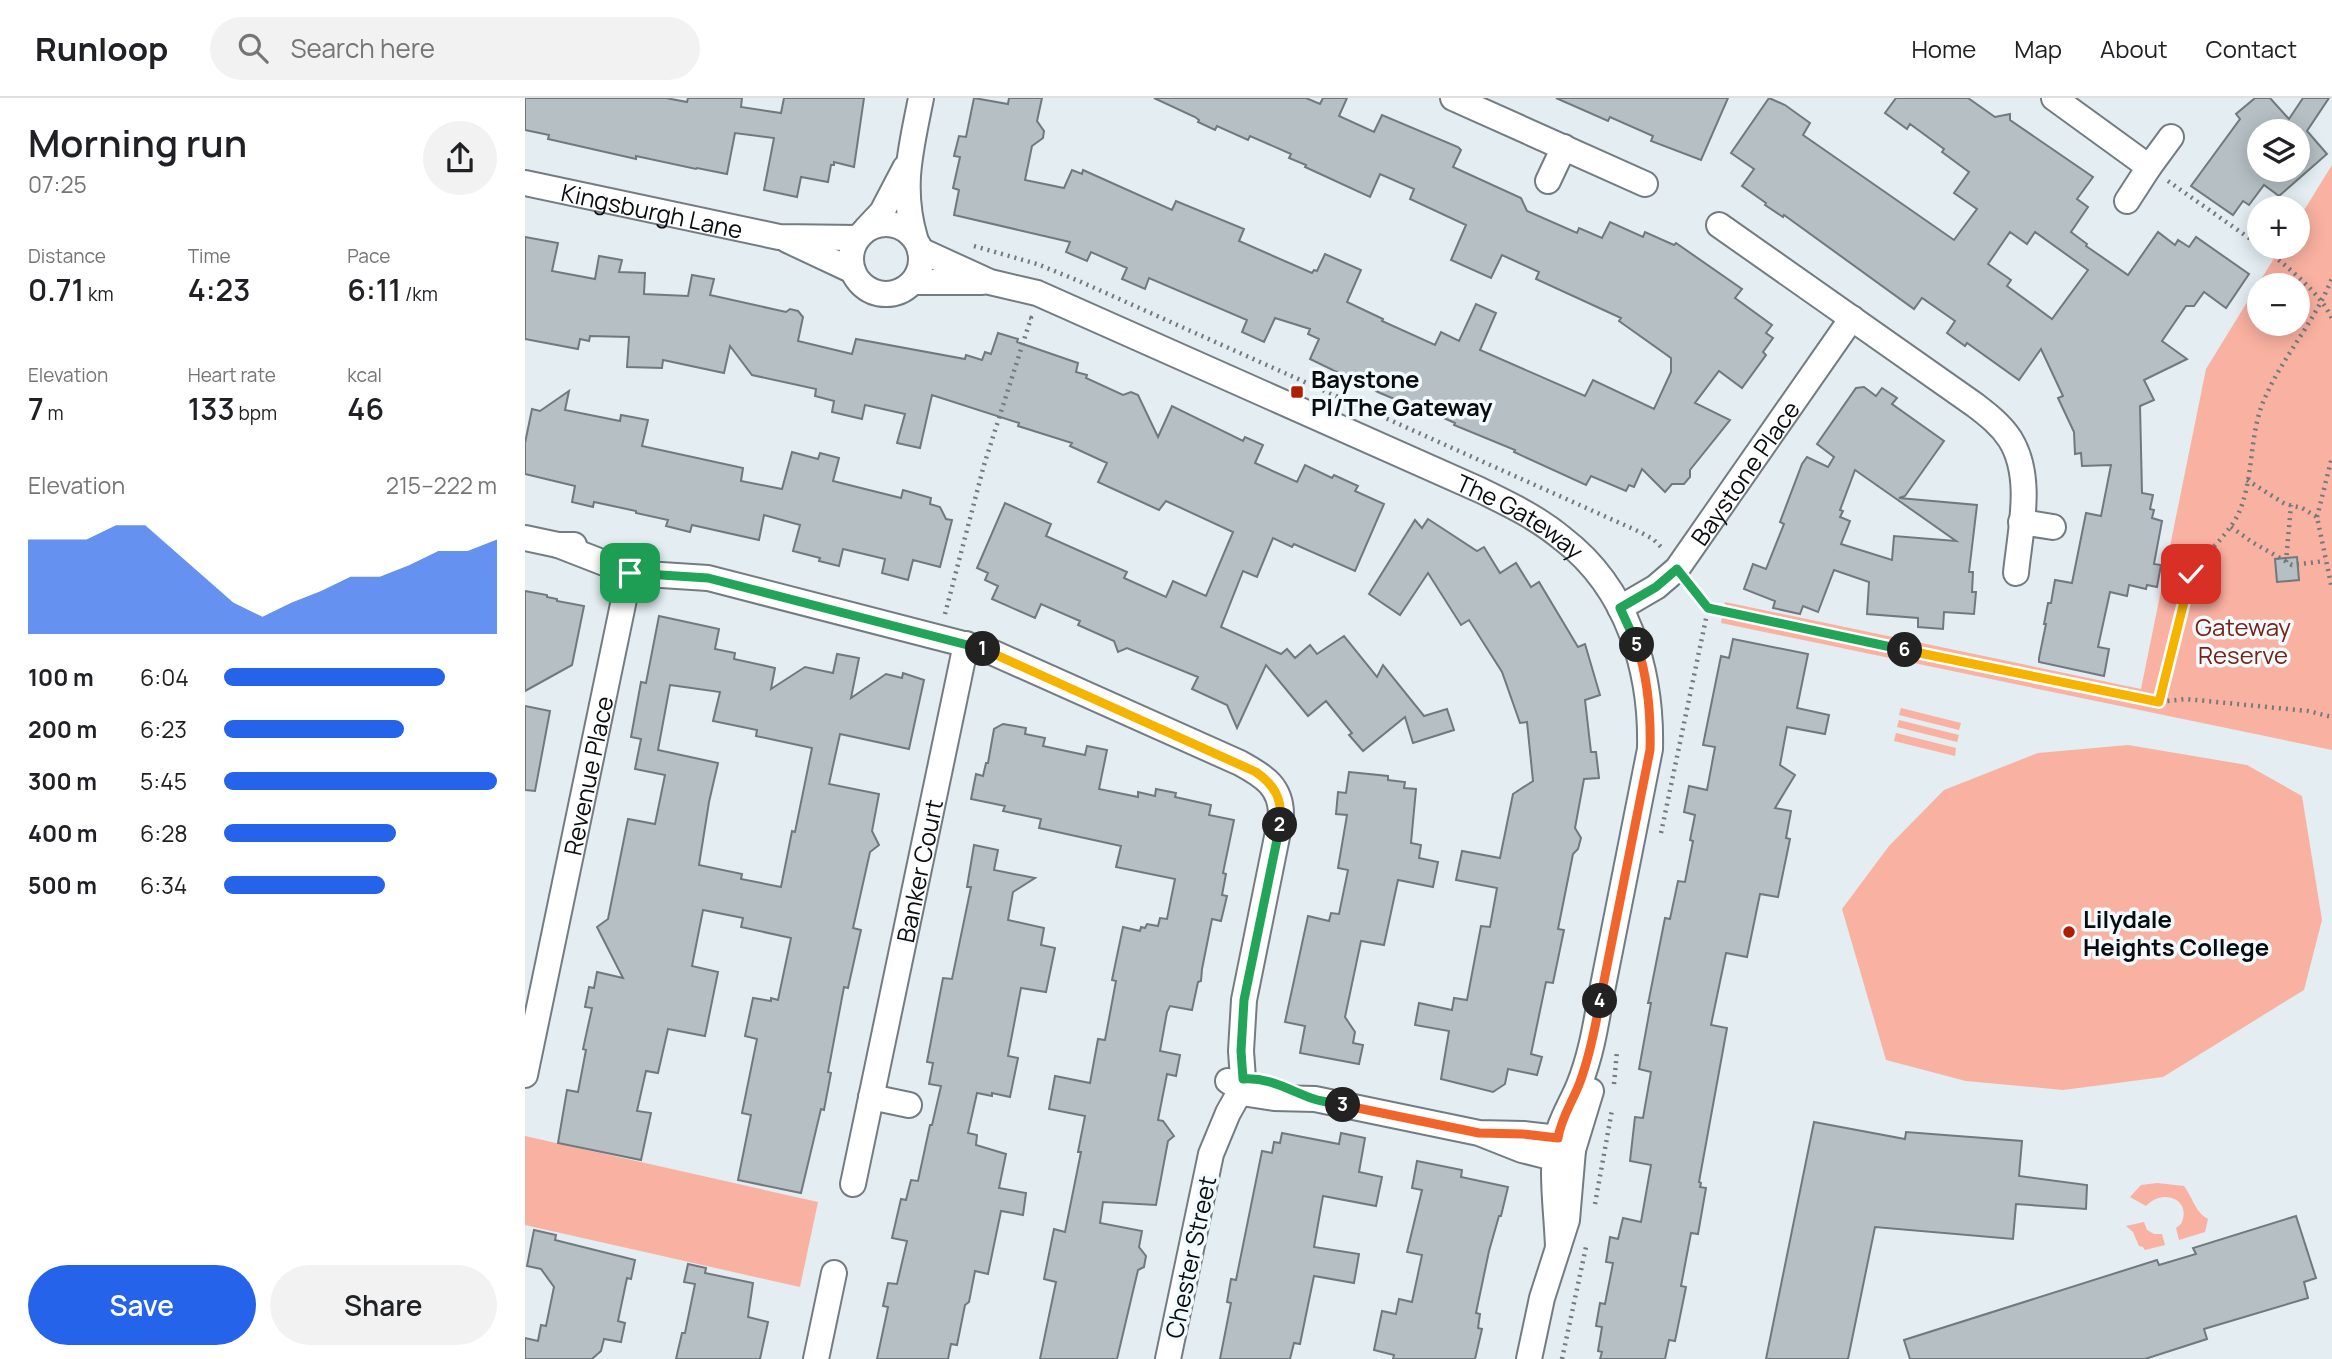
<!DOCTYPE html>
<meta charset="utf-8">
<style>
body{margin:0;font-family:Manrope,sans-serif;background:#f2f2f2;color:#202124;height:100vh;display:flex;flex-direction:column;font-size:26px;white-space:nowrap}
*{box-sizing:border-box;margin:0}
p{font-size:23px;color:#757577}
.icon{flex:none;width:38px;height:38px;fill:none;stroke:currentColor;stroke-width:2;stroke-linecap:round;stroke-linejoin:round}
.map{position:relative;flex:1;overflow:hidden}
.side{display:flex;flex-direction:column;background:#fff;width:525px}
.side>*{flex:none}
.controls{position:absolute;left:1722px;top:21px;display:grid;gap:14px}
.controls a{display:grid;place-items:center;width:63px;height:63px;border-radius:50%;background:#fff;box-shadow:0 4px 18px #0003;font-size:35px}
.pin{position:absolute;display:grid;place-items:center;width:60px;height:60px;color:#fff;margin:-30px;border-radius:14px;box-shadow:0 4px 10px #0006}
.km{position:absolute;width:35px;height:35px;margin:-18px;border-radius:50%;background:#222;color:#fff;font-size:19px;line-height:35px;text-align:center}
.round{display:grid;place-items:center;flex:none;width:74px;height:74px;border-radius:37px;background:#f2f2f2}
.summary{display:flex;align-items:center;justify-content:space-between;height:119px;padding:0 28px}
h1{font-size:38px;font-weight:600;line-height:52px}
.figures{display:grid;grid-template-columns:repeat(3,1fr);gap:10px;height:119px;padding:7px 28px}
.figures div{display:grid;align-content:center}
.figures b{font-size:30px;font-weight:600}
.figures small{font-size:19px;font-weight:400}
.figures p{font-size:19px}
.chart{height:196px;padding:14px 28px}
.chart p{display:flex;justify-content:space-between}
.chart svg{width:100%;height:126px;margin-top:7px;fill:#2563eb;opacity:.7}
.action{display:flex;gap:14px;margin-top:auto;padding:14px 28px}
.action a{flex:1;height:80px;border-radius:42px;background:#2563eb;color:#fff;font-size:28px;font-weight:600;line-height:80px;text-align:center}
.action a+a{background:#f2f2f2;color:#202124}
ul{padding:0 28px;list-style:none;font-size:23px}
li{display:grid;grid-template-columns:112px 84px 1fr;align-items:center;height:52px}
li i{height:18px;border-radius:9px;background:#2563eb}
header{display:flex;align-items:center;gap:42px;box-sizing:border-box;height:98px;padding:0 35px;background:#fff;border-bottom:2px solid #e0e0e0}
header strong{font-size:33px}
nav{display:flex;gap:38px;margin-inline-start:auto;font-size:24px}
.search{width:490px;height:63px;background:#f2f2f2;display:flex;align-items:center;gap:18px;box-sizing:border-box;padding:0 24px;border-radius:38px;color:#757577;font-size:26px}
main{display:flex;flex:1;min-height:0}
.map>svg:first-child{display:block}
.green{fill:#f9b1a1;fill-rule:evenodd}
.building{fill:#b5bfc4;stroke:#70797d;stroke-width:2;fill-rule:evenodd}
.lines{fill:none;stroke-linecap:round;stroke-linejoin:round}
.street-casing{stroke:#737c80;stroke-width:28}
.path{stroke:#737a7d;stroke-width:4.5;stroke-dasharray:2 5;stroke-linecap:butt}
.street{stroke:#fff;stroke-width:24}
.split-1-casing{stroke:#fff;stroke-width:14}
.split-2-casing{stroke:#fff;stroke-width:14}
.split-3-casing{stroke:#fff;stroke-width:14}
.split-4-casing{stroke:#fff;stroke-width:14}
.split-5-casing{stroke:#fff;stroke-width:14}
.split-6-casing{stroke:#fff;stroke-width:14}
.split-7-casing{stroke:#fff;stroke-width:14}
.split-1{stroke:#22a559;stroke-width:9}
.split-2{stroke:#f5b400;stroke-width:9}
.split-3{stroke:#22a559;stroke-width:9}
.split-4{stroke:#f0652b;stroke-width:9}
.split-5{stroke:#f0652b;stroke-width:9}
.split-6{stroke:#22a559;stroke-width:9}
.split-7{stroke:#f5b400;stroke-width:9}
.poi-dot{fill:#ad1f00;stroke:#f2fafe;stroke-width:2.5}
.labels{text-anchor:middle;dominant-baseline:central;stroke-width:7;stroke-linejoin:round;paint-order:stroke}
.street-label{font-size:24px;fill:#0a0d0f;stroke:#f2fafe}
.poi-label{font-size:24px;font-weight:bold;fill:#0a0d0f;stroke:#f2fafe;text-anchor:start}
.park-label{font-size:24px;fill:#782313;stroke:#f2fafe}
</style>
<header>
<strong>Runloop</strong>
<div class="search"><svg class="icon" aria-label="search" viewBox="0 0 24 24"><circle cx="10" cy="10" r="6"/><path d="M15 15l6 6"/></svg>Search here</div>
<nav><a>Home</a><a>Map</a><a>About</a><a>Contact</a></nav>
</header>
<main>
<section class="side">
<div class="summary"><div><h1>Morning run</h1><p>07:25</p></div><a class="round"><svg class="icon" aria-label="share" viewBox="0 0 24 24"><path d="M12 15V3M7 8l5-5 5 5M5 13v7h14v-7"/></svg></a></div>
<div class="figures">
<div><p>Distance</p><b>0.71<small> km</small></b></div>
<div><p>Time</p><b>4:23</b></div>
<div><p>Pace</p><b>6:11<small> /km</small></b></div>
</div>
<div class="figures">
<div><p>Elevation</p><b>7<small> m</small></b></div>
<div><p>Heart rate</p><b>133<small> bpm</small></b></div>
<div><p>kcal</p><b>46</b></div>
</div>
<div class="chart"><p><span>Elevation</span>215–222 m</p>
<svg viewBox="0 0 160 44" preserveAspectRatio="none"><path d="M0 44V11L10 11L20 11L30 6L40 6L50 15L60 24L70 33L80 38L90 33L100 29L110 24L120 24L130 20L140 15L150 15L160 11V44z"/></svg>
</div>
<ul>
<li><b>100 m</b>6:04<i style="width:81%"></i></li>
<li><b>200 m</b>6:23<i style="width:66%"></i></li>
<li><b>300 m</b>5:45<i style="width:100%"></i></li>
<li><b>400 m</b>6:28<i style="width:63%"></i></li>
<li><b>500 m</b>6:34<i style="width:59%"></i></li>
</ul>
<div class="action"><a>Save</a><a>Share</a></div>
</section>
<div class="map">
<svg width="1807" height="1261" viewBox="0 0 1807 1261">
<rect width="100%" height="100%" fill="#e3edf2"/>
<g class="green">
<path d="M1807 67V652L1196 525 1200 504 1616 591 1681 271 1756 149H1773V122ZM1734 187H1773V226H1734Z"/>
<path d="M1376 610 1436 625 1434 632 1374 617Z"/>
<path d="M1374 622 1434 637 1432 644 1372 629Z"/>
<path d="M1371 635 1431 650 1430 658 1369 643Z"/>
<path d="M1603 647 1722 667 1777 698 1797 822 1779 892 1638 979 1538 992 1441 983 1361 962 1317 811 1364 748 1419 692 1513 655Z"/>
<path d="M0 1038 293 1104 275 1189 0 1127Z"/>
<path d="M1632 1085 1659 1088C1668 1100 1670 1114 1683 1121L1680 1134 1654 1142 1651 1130 1656 1126C1668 1102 1638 1089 1621 1108L1605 1099 1616 1087Z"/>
<path d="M1619 1124 1622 1132 1629 1136H1637L1640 1147 1620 1152 1618 1149 1614 1148 1608 1134 1601 1128Z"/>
</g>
<g class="building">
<path d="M0 0H141L162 4 163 0H217L216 9 256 15 259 0H339L329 69 309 64V67H306L303 84 276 79 272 99 239 92 249 40 210 35 202 76 172 70 171 71 111 58V61L23 41 24 37 0 32Z"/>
<path d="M449 0 483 6 484 0H517L512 23 519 33 518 40 507 48 500 82 539 90 547 72 557 76 558 72 647 112 651 103 719 131 714 143 787 175 789 172 792 173 800 156 836 172 822 204 858 221 857 223 910 247 916 234 934 243 951 206 971 215 955 252 1060 298 1068 282 1129 311 1146 274V260L1094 223 1096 220 1011 181 1014 174 977 157 966 180 926 162 941 127 885 101 889 91 855 76 845 99 780 69 781 67 764 60 766 56 725 38 723 42 692 28 690 32 673 24 674 22 670 19 629 0H781L795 6 798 0H822L814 18 849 34 857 17 933 49 936 52 928 69 996 100 1002 113 1052 135 1054 130 1077 140 1085 124 1118 139 1120 134 1149 147 1151 145 1217 191 1210 200 1247 227 1241 235 1248 240 1238 254 1241 257 1217 290 1194 273 1170 305 1205 322 1165 372V379L1159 386H1147L1140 394 1117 371 1109 389 1104 387 1101 393 1066 378 1061 387 989 354 990 352 929 327 930 325 892 308 891 310 855 295 785 261 794 241 783 236 785 231 750 220 739 244 717 234 722 222 624 180 620 191 597 181 602 170 566 154 562 163 541 154 545 144 429 117 434 92 428 90 435 59 429 58 434 38 441 39Z"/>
<path d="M1031 0H1203L1176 62 1126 43 1128 38 1085 19 1083 23Z"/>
<path d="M1244 0 1260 7 1285 25 1278 37 1429 142 1452 111 1429 95 1444 74 1417 54 1419 51 1385 26 1382 31 1360 15 1371 0H1443L1470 19 1485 16V22L1568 79 1552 101 1563 109 1546 134 1562 146 1561 148 1603 177 1633 134 1650 147 1653 142 1664 149 1671 139 1724 176 1701 210 1679 194 1669 208H1661L1637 243 1662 261 1619 282 1629 302 1615 308 1617 395 1628 397 1625 411 1629 412 1627 420 1637 423 1629 466 1636 467 1632 489 1622 487 1621 491 1604 487 1602 498 1585 494 1573 549 1584 551 1579 578 1514 564V560L1521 526H1519L1523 505H1526L1530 482 1547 485 1561 415 1576 418 1586 367 1557 368 1556 355 1550 356 1549 334 1533 300 1538 298 1516 251 1494 282 1442 245 1440 248 1422 235 1430 223 1397 200 1389 211 1259 117 1258 119 1240 107 1241 105 1217 88 1229 71 1206 55ZM1485 134 1502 146 1510 134 1563 172 1527 221 1482 188 1486 182 1463 166Z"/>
<path d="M1730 0H1745L1764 21 1778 0H1804L1782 33 1802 56 1754 98 1739 87 1724 107 1718 103 1708 117 1666 88 1715 21 1711 16ZM1734 33H1773V72H1734Z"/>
<path d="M0 139 33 145 27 173 70 181 74 158 97 162 94 174 120 175 119 196 163 198 167 177 189 181 185 197 261 214 265 211 273 213 278 219 273 243 327 256 331 241 440 261 441 257 457 262 460 254 466 256 473 235 493 241 492 244 550 264 553 265 551 274 562 277 561 280 598 297 606 294 613 297 633 339 647 308 718 343 720 339 738 347 730 365 772 384 780 367 807 380 809 377 833 388 830 393 859 406 830 473 769 446 767 449 748 440 732 479 718 473 696 529 756 556 762 551 770 560 785 547 792 556 819 538 852 579 858 567 899 618 922 611 929 632 888 645 880 619 838 653 824 637 827 635 801 603 783 618 741 567 712 630 702 607 667 591 673 579 602 550 593 554 589 543 553 527 555 523 516 506 510 520 467 501 473 488 460 482 463 475 452 470 480 405 526 426 521 438 602 474 599 480 641 499 648 483 681 498 708 434 641 403 634 412 573 384 582 365 545 348 547 345 493 328 494 325 407 297 395 350 372 345 380 316 340 307 337 321 307 314 309 303 290 298 291 291 227 277 205 248 199 275 138 262 137 270 102 269 104 239 65 238 64 243 55 241 53 251 0 241Z"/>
<path d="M1339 289 1351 298 1357 290 1372 300 1367 306 1419 343 1380 398 1374 400 1452 407 1444 474H1448L1447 494H1451L1449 516 1419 514 1418 531 1393 529V520L1342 516 1344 484 1309 472 1293 514 1278 508 1275 516 1248 510 1250 503 1219 491 1228 466 1241 471 1259 426 1255 424 1277 366 1282 359 1303 369 1309 359 1292 346 1331 290ZM1330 372 1370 400 1431 443 1369 438 1367 462 1316 446 1325 423 1315 419 1318 413 1315 412Z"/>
<path d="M44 293 40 312 95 323 96 317 123 322 117 348 218 370 216 383 257 391 267 354 293 361 295 355 314 360 308 383 376 400 378 392 406 400 405 406 415 409 421 421 427 422 415 469 388 462 383 482 357 475 360 461 318 451 314 468 294 463 295 460 268 453 275 427 239 417 234 442 167 427 165 434 141 428 143 422 111 415V413L69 404 68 409 47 404 50 388 0 376V345L7 311 15 313Z"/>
<path d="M903 421 952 453 959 449 975 475 991 465 1006 489 1014 484 1053 549 1060 546 1075 597 1060 602 1066 654H1071L1074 680 1059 681 1050 730 1056 740 1053 751 1048 756 1033 831 1039 832 1028 885 1021 884 1006 956 1017 959 1012 977 983 971 980 986 968 994 916 981 924 933 890 927 894 905 927 912 929 900 942 902 956 828 965 829 972 790 931 782 937 753 975 760 988 696 1008 683 1002 624 995 625 977 574 944 522 936 527 903 475 875 517 844 496 890 422 897 430Z"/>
<path d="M1772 459 1774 482 1752 484 1750 461Z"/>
<path d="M0 493 22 497V499L32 501V503L59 508 47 567 0 593Z"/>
<path d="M134 518 194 531 190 551 210 555 209 561 250 570 246 591 280 569 308 575 312 556 334 560 326 600 361 576 377 580 378 575 399 582 384 651 315 636 304 686 354 696 347 733 354 747 345 754 328 830 336 832 323 890 319 889 303 974 306 975 299 1012 296 1011 276 1095 213 1082 226 1017 217 1015 232 941 220 938 228 900 246 903V900L253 902 266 840 216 829 218 820 178 812 167 868 193 874 180 938 143 931 133 975 121 973 112 1013 126 1015 116 1062 33 1045 42 992 53 994 61 952 58 951 67 910 60 909 64 889 69 890 72 874 98 880 72 829 83 821 103 721 130 726 140 677 110 671 116 641 106 639 116 584 121 585ZM145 587 195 594 188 623 232 632 231 638 287 650 270 734 267 733 256 789 216 781 217 776 174 767 184 704 193 665 133 652Z"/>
<path d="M1208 541 1283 556 1272 610 1304 617 1300 636 1262 629 1255 667 1270 677 1250 710 1266 713 1261 740 1265 741 1253 799 1235 796 1222 859 1201 855 1186 927 1202 930 1174 1084 1176 1085 1175 1089 1181 1090 1173 1136 1166 1135 1156 1188 1161 1189 1150 1243 1144 1242 1140 1261H1075L1077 1254 1073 1253 1077 1229 1071 1228 1075 1205 1080 1206 1088 1165 1081 1164 1085 1139 1093 1141 1098 1120 1116 1124 1126 1067 1105 1063 1110 1019 1118 1020 1126 974 1114 971 1126 905H1123L1124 901 1140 820 1145 821 1153 783 1160 784 1168 743 1165 742 1170 717 1159 714 1164 688 1182 692 1190 649 1178 647 1196 558 1204 560Z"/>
<path d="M0 608 25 613 10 693 0 692Z"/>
<path d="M478 626 501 630 500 636 520 640 518 648 560 657 562 648 582 652 574 691 613 699V694L630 698 631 691 651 695 650 699 686 707 684 717 709 722 698 775 701 776 697 797 702 798 696 823 687 821 677 871 676 883 673 884 667 912 645 908 642 914 635 953 655 957 651 978 642 976 633 1022 638 1023 649 1038 643 1043 631 1107 578 1104 575 1125 617 1133 614 1149 621 1158 619 1169 613 1172 592 1261H515L531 1184 519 1181 529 1131 540 1134 556 1054H553L560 1018 524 1011 530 978 565 985 573 941 580 942 591 883 587 882 598 829 615 833 616 829 620 830 622 826 633 828 635 820 642 821 650 781 591 769 596 748 514 730 516 721 478 713 480 708 446 701 451 676 458 678 461 665H463L469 631Z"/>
<path d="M824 674 863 678V682L880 684 879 690 891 691 886 745 896 747 894 760 913 764 908 789 873 782 859 847 836 843 820 919 830 934 828 945 838 947 834 966 775 955 780 928 760 924 783 818 804 823 806 815 814 816 823 772 813 770 822 717 811 716 813 694 821 695Z"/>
<path d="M449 747 473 752 469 772 510 780 488 794 483 822 519 830 516 847 530 850 521 894 496 890 483 958 493 960 485 999 467 995V998L452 995 443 1035 452 1037 451 1047 481 1056 474 1090 501 1095 498 1117 476 1113 463 1176 450 1173 444 1204 440 1207 432 1247 426 1246 423 1261H352L363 1209 358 1208 363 1185 372 1186 382 1143 367 1140 376 1101 381 1102 386 1082 393 1083 405 1027H407L416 988 404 986 408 965 402 964 418 880 427 881 446 789H442Z"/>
<path d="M1289 1024 1380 1041 1381 1034 1497 1043 1494 1078 1562 1087 1561 1111 1491 1106 1488 1141 1350 1129 1323 1261H1241Z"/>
<path d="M757 1035 814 1046 816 1035 840 1040 834 1074 857 1079 851 1108 798 1098 789 1149 834 1156 829 1185 789 1178 775 1246 769 1245 765 1261H695L706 1205 702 1204 706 1181 711 1182 737 1053 747 1055 749 1044 755 1045Z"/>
<path d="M892 1063 937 1072 936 1079 983 1089 976 1118H974L964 1153 951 1215 955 1216 953 1230 957 1231 950 1261H868L869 1257 849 1252 857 1213 871 1216 874 1201 887 1204 897 1157 882 1154 897 1092 887 1090Z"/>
<path d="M1771 1118 1791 1180 1779 1184 1783 1200 1679 1231 1682 1241 1620 1261H1385L1379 1242 1632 1162 1634 1167 1671 1156 1668 1150Z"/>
<path d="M9 1132 31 1137 30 1142 110 1162 106 1181 102 1180 93 1223 100 1225 96 1244 79 1241 76 1253 67 1261H0V1240L13 1243 16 1227 21 1228 29 1189 16 1171 2 1168Z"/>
<path d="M163 1166 181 1170 180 1175 228 1185 223 1219 243 1224 235 1261H151L157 1235H160L170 1186 159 1184Z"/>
</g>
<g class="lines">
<defs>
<g id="street">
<path d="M928 0 1120 86"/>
<path d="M1529 0 1624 69 1602 103"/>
<path d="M1624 69 1646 39"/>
<path d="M1023 83 1039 49"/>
<path id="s1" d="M0 85 254 139 332 140"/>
<circle cx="361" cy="161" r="35"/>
<path d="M1194 127 1450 307C1463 317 1476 327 1485 341 1509 379 1495 433 1491 475"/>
<path d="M341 131 357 114 380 70"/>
<path d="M390 140C375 89 386 51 396 0"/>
<path d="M262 142 328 173"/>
<path id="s2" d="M395 152 465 184 512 195 955 392C984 406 1013 420 1038 441 1103 491 1127 573 1125 651L1075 903C1070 932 1065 960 1054 987 1048 1002 1039 1016 1034 1032 1024 1070 1032 1111 1033 1150"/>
<path d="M388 184H457"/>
<path d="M1496 424 1528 429"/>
<path d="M0 440 33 447H49"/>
<path d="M33 447 105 475 183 480 462 552 715 665C739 678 757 689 756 719L719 902 716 953 718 981 712 999 703 1015 686 1056 643 1261"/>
<path id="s3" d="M1095 510 1131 489 1152 471 1327 220"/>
<path id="s4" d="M0 977 107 463"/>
<path d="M703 983 723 996 749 1000 790 1001 954 1035 997 1052 1029 1060 1048 1052 1033 1040 998 1036 954 1035"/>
<path d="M346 999 384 1007"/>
<path id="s5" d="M328 1086 441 546"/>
<path d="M291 1261 309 1175"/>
<path d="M1004 1261 1017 1200 1042 1122 1048 1052 1066 993"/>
</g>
</defs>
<use href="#street" class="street-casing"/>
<g class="path">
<path d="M1643 83 1734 147"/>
<path d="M449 148 512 166 554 183 1115 434 1128 441 1138 451"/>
<path d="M1737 149C1758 165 1797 196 1807 221"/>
<path d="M1722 382 1760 406 1777 410 1792 419 1807 491"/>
<path d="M1792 419 1807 359"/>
<path d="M1706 429 1727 444 1767 467 1800 463"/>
<path d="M1761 464 1766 407"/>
<path d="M1183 511 1634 604 1661 601 1783 613 1807 619"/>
<path d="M420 516 459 367 506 220 501 219"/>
<path d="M1634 604 1666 476C1680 454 1705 437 1715 412 1729 377 1724 337 1739 302 1757 259 1790 224 1807 180"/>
<path d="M1136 735 1183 511 1166 489"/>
<path d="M1089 986 1092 953"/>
<path d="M1070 1106 1087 1012"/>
<path d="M1037 1261 1061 1149"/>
</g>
<use href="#street" class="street"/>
</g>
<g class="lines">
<defs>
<path id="split-1" d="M105 475 183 480 458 551"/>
<path id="split-2" d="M458 551 731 674C751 688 758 703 755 727"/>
<path id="split-3" d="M755 727 719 902 716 953 718 981C745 979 765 993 789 1001 798 1004 809 1005 818 1007"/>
<path id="split-4" d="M818 1007 954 1035 998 1036 1033 1040C1036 1020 1048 1003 1055 984 1065 957 1070 931 1075 903"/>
<path id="split-5" d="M1075 903 1125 652C1126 616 1123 581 1112 547"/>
<path id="split-6" d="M1112 547 1095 510 1131 489 1152 471 1183 510 1380 552"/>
<path id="split-7" d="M1380 552 1634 604 1666 476"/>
</defs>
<use href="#split-1" class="split-1-casing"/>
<use href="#split-2" class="split-2-casing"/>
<use href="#split-3" class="split-3-casing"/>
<use href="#split-4" class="split-4-casing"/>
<use href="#split-5" class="split-5-casing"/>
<use href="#split-6" class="split-6-casing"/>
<use href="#split-7" class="split-7-casing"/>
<use href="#split-1" class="split-1"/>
<use href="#split-2" class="split-2"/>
<use href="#split-3" class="split-3"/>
<use href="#split-4" class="split-4"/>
<use href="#split-5" class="split-5"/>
<use href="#split-6" class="split-6"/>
<use href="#split-7" class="split-7"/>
</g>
<g class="poi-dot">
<rect x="765" y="287" width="14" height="14" rx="3.5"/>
<circle cx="1544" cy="834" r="7"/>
</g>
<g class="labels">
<g class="street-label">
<text stroke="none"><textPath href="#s1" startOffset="130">Kingsburgh Lane</textPath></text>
<text stroke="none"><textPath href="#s3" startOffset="187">Baystone Place</textPath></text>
<text stroke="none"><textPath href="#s2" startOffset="658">The Gateway</textPath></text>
<text stroke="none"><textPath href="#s4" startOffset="306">Revenue Place</textPath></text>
<text stroke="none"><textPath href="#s5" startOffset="320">Banker Court</textPath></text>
<text transform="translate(665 1159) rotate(-78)">Chester Street</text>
</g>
<g class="poi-label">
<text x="786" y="280">Baystone<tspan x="786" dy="28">Pl/The Gateway</tspan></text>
<text x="1558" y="820">Lilydale<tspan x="1558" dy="28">Heights College</tspan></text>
</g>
<g class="park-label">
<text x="1718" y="528">Gateway<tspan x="1718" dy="28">Reserve</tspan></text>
</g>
</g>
</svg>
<div class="controls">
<a><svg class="icon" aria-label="layers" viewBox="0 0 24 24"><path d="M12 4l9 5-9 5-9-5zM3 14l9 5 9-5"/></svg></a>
<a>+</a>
<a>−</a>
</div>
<div class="pin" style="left:105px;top:475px;background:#1e9e55"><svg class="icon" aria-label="arrive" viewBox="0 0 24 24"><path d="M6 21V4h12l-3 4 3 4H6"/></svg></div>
<div class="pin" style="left:1666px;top:476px;background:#d93025"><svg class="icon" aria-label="check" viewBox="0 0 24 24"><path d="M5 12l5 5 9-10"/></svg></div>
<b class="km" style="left:458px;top:551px">1</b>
<b class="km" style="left:755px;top:727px">2</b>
<b class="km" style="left:818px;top:1007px">3</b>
<b class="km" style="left:1075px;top:903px">4</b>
<b class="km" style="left:1112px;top:547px">5</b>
<b class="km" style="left:1380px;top:552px">6</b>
</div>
</main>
